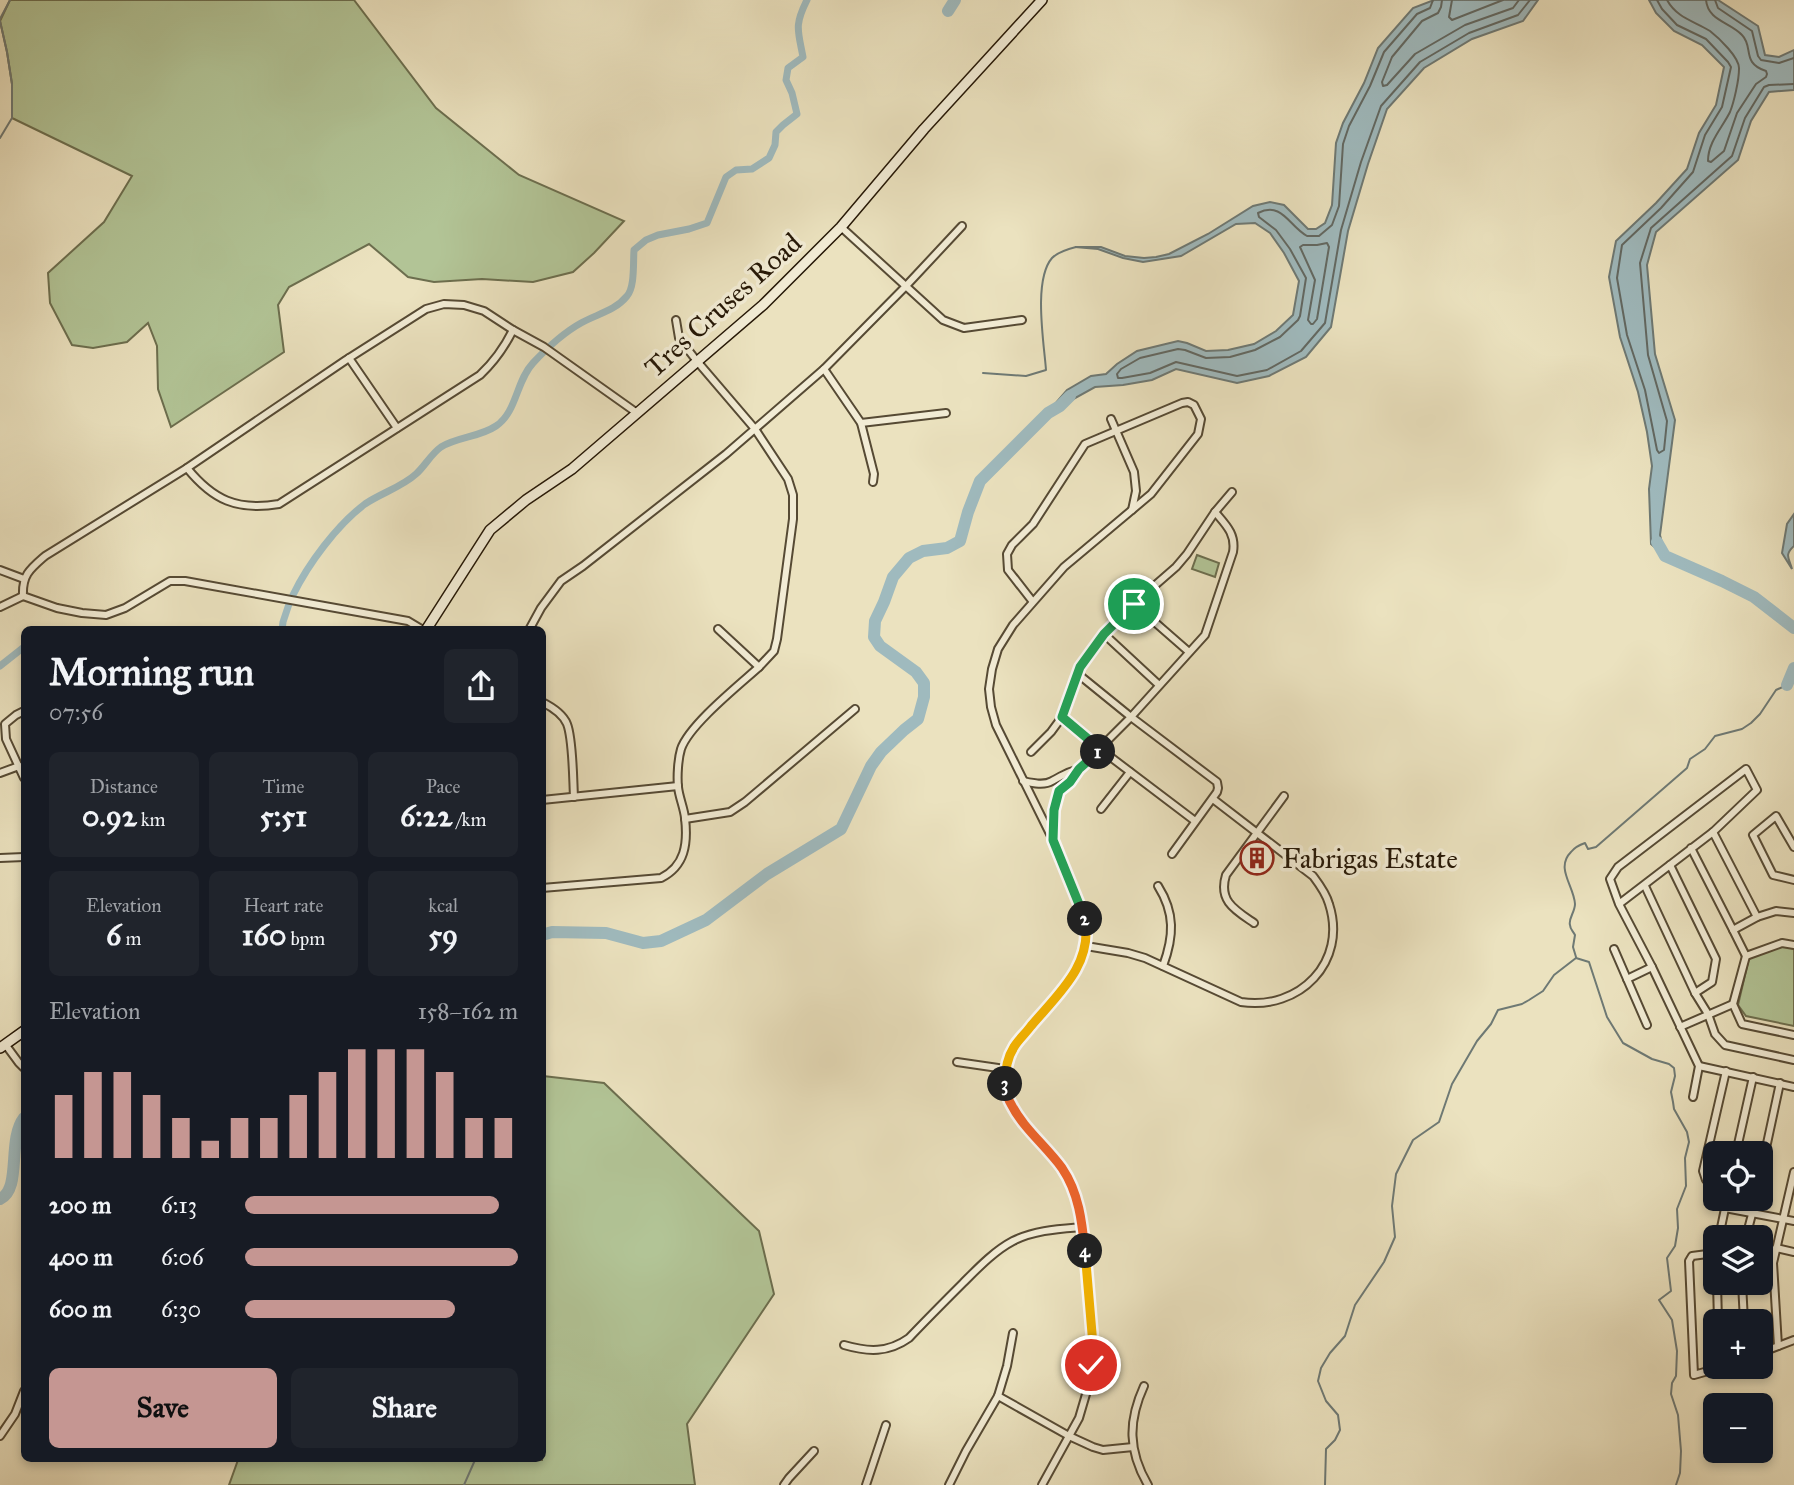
<!DOCTYPE html>
<meta charset="utf-8">
<style>
body{margin:0;font-family:"IM FELL Great Primer",serif;background:#20242c;color:#f1f3f6;height:100vh;display:flex;flex-direction:column;font-size:26px;white-space:nowrap}
*{box-sizing:border-box;margin:0}
p{font-size:23px;color:#9ea1a6}
.icon{flex:none;width:38px;height:38px;fill:none;stroke:currentColor;stroke-width:2;stroke-linecap:round;stroke-linejoin:round}
.map{position:relative;flex:1;overflow:hidden}
.details{position:absolute;left:21px;top:626px;width:525px;height:836px;display:flex;flex-direction:column;background:#171b24;border-radius:10px;box-shadow:0 4px 10px #0003}
.details>*{flex:none}
.fabs{position:absolute;left:1703px;top:1141px;display:grid;gap:14px}
.fabs a{display:grid;place-items:center;width:70px;height:70px;border-radius:10px;background:#171b24;box-shadow:0 4px 10px #0003;font-size:35px}
.pin{position:absolute;display:grid;place-items:center;width:60px;height:60px;color:#fff;margin:-30px;border:4px solid #fff;border-radius:50%;box-shadow:0 2px 7px #0007}
.km{position:absolute;width:35px;height:35px;margin:-18px;border-radius:50%;background:#222;color:#fff;font-size:19px;line-height:35px;text-align:center}
.round{display:grid;place-items:center;flex:none;width:74px;height:74px;border-radius:10px;background:#20242c}
.overview{display:flex;align-items:center;justify-content:space-between;height:119px;padding:0 28px}
h1{font-size:38px;font-weight:700;line-height:52px}
.stats{display:grid;grid-template-columns:repeat(3,1fr);gap:10px;height:119px;padding:7px 28px}
.stats div{display:grid;align-content:center;border-radius:10px;background:#20242c;text-align:center}
.stats b{font-size:30px;font-weight:700}
.stats small{font-size:19px;font-weight:400}
.stats p{font-size:19px}
.chart{height:196px;padding:14px 28px}
.chart p{display:flex;justify-content:space-between}
.chart svg{width:100%;height:126px;margin-top:7px;stroke:#c59692;stroke-width:6}
.cta{display:flex;gap:14px;margin-top:auto;padding:14px 28px}
.cta a{flex:1;height:80px;border-radius:10px;background:#c59692;color:#111;font-size:28px;font-weight:700;line-height:80px;text-align:center}
.cta a+a{background:#20242c;color:#f1f3f6}
ul{padding:0 28px;list-style:none;font-size:23px}
li{display:grid;grid-template-columns:112px 84px 1fr;align-items:center;height:52px}
li i{height:18px;border-radius:9px;background:#c59692}
.map>svg:first-child{display:block}
.green{fill:#b2c496;stroke:#6c6e4e;stroke-width:2}
.water{fill:#9fbabe;stroke:#6e7974;stroke-width:2}
.lines{fill:none;stroke-linecap:round;stroke-linejoin:round}
.shore{stroke:#626862;stroke-width:2}
.stream{stroke:#6e7974;stroke-width:2}
.canal{stroke:#9fbabe;stroke-width:7}
.river{stroke:#9fbabe;stroke-width:12}
.minor-casing{stroke:#564a34;stroke-width:10}
.secondary-casing{stroke:#251706;stroke-width:12}
.minor{stroke:#f2ecd5;stroke-width:6}
.secondary{stroke:#f2ecd5;stroke-width:9}
.split-1-casing{stroke:#fff;stroke-width:14}
.split-2-casing{stroke:#fff;stroke-width:14}
.split-3-casing{stroke:#fff;stroke-width:14}
.split-4-casing{stroke:#fff;stroke-width:14}
.split-5-casing{stroke:#fff;stroke-width:14}
.split-1{stroke:#22a559;stroke-width:9}
.split-2{stroke:#22a559;stroke-width:9}
.split-3{stroke:#f5b400;stroke-width:9}
.split-4{stroke:#f0652b;stroke-width:9}
.split-5{stroke:#f5b400;stroke-width:9}
.labels{text-anchor:middle;dominant-baseline:central;stroke-width:7;stroke-linejoin:round;paint-order:stroke}
.street-label{font-size:28px;fill:#251706;stroke:#f2ecd5}
.poi-label{font-size:28px;fill:#251706;stroke:#f2ecd5;text-anchor:start}
</style>
<div class="map">
<svg width="1794" height="1485" viewBox="0 0 1794 1485">
<rect width="100%" height="100%" fill="#ebe2bf"/>
<filter id="stains"><feTurbulence type="fractalNoise" baseFrequency=".00286" numOctaves="4"/><feColorMatrix values="0 0 0 0 .2 0 0 0 0 .09 0 0 0 0 .02 0 0 0 .5 -.17"/></filter>
<radialGradient id="worn" r=".72"><stop offset=".6" stop-color="#630" stop-opacity="0"/><stop offset="1" stop-color="#630" stop-opacity=".3"/></radialGradient>
<g class="green">
<path d="M10 0H354L436 108 519 175 624 221 594 253 573 272 533 282 482 279 434 282 408 277 369 244 289 287 278 305 284 352 171 427 158 389 157 346 148 323 127 342 93 348 72 345 50 303 48 273 104 222 132 176 12 118V84L7 52 0 21Z"/>
<path d="M1197 555 1219 563 1215 577 1192 569Z"/>
<path d="M1780 944 1794 947V1026L1746 1016 1738 1005 1749 958Z"/>
<path d="M543 1076 604 1083 759 1231 774 1294 687 1424 695 1485H229L238 1460H542Z"/>
</g>
<g class="water">
<path d="M1434 0H1538L1523 21 1472 39 1424 68 1387 109 1368 164 1348 231 1331 327 1306 357 1269 376 1237 383 1176 369 1152 380 1123 385 1095 387 1048 413 980 481 1030 427 1055 404 1067 390 1091 376 1106 374 1117 364 1137 351 1178 341 1187 343 1206 351 1228 350 1254 344 1276 331 1293 315 1299 281 1284 253 1270 233 1255 223 1236 224 1181 256 1143 262 1123 258 1098 249 1075 247H1101L1125 256 1144 258 1156 257 1169 254 1208 234 1253 206 1270 202 1284 205 1308 229H1316L1325 223 1332 205 1336 143 1343 123 1364 83 1378 48 1413 8Z"/>
<path d="M1649 0H1718L1758 26 1765 55 1779 57 1794 50V90L1769 92 1751 121 1738 160 1656 232 1647 265 1655 354 1675 420 1660 535 1665 556 1651 544 1649 489 1652 466 1647 432 1638 392 1620 337 1609 277 1616 241 1656 203 1687 169 1699 133 1716 105 1724 67 1702 45 1674 31 1656 13Z"/>
<path d="M1794 514V546C1784 555 1789 558 1792 569L1782 553 1787 524Z"/>
</g>
<g class="lines">
<g class="shore">
<path d="M1433 0 1430 8 1417 14 1384 52 1370 86 1349 126 1343 144 1339 206 1332 225 1319 236H1307C1289 226 1282 201 1258 213L1259 217 1276 230 1290 249 1306 278 1300 316 1298 320 1280 337 1255 350 1230 357 1206 358 1185 350 1178 349 1140 358 1121 369 1117 374 1118 378H1122L1150 373 1176 362 1237 376 1267 370 1301 351 1325 323 1341 230 1361 162 1381 106 1420 62 1469 33 1518 15 1530 0"/>
<path d="M1442 0 1441 7 1438 13 1422 21 1392 57 1382 82 1383 86 1387 85 1415 54 1465 25 1513 8 1519 0"/>
<path d="M1452 0 1449 17 1452 20 1503 0"/>
<path d="M1657 0 1662 9 1677 25 1706 39 1728 62 1731 67 1722 107 1705 135 1693 172 1661 208 1622 245 1617 278 1627 335 1645 390 1657 450 1659 453 1664 450 1667 421 1648 355 1640 263 1651 228 1732 156 1745 118 1764 87 1769 85 1794 84"/>
<path d="M1667 0C1677 18 1694 21 1710 31 1719 38 1740 58 1739 69 1739 80 1734 102 1730 112 1722 128 1708 142 1708 161L1711 162 1724 151 1737 113 1756 84 1766 77 1767 74 1766 71C1741 63 1754 47 1742 35 1730 22 1708 21 1706 0"/>
<path d="M1715 0 1718 8 1752 31 1758 56 1761 60 1779 63 1794 58"/>
<path d="M1327 243 1329 247 1317 319 1313 324H1311L1308 320 1315 280 1300 247 1303 245H1317Z"/>
</g>
<g class="stream">
<path d="M0 19 10 0"/>
<path d="M0 21 7 52 12 84V118L0 138"/>
<path d="M983 373 1026 376 1046 370C1044 343 1033 280 1052 258 1058 252 1068 249 1076 247"/>
<path d="M1576 957 1573 947 1575 935C1573 931 1570 929 1570 925 1568 919 1575 912 1575 904 1574 886 1555 868 1571 852 1575 847 1579 845 1585 843L1588 849 1596 847 1687 768 1690 759 1705 749 1715 736 1742 729 1751 723 1760 714 1776 690 1787 685"/>
<path d="M1576 958 1589 962 1607 1017 1623 1043 1652 1059 1669 1064 1674 1068 1675 1076 1671 1092 1673 1102 1674 1109 1687 1132 1689 1142 1685 1158 1686 1186 1677 1209 1678 1228 1675 1246 1667 1258 1671 1291 1659 1300 1672 1320 1677 1351 1676 1376 1672 1383 1671 1394 1678 1415 1681 1451 1680 1473 1676 1485"/>
<path d="M464 1485 475 1460"/>
<path d="M1325 1485 1326 1449 1335 1440 1340 1430 1338 1415 1326 1401 1318 1381 1321 1368 1330 1353 1345 1336 1355 1305 1384 1262 1395 1237 1392 1206 1396 1174 1413 1140 1439 1122 1452 1084 1477 1041 1491 1024 1498 1010 1522 1004 1529 1000 1543 991 1554 975 1576 958"/>
</g>
<g class="canal">
<path d="M293 595C308 564 337 525 365 504 381 493 402 487 416 474 425 466 431 454 441 447 457 437 480 437 496 426 517 412 516 381 533 363 547 348 563 333 581 323 597 314 615 311 627 296 635 287 633 263 634 250L646 240 658 235 689 229 707 223 726 177 736 170 752 169 769 158 775 145 776 132 783 125 797 114 792 93 786 80 788 68 803 57C798 30 794 26 807 0"/>
<path d="M282 630 283 622 289 604"/>
<path d="M0 666 24 647"/>
</g>
<g class="river">
<path d="M948 11 955 0"/>
<path d="M1657 542 1665 556 1722 581 1754 597 1794 628"/>
<path d="M1787 685 1794 668"/>
<path d="M542 935 552 932 606 933 643 943 661 941 706 920 767 874 841 829 871 766 881 752 904 730 918 719 924 697V683L916 672 880 646 874 637 875 621 884 602 893 577 909 558 923 551 947 548 960 541 968 512 980 481 1048 413 1060 406 1070 396"/>
<path d="M0 1199C22 1189 7 1140 24 1118"/>
</g>
<defs>
<g id="minor">
<path d="M841 227 943 320 964 328 1022 320"/>
<path d="M676 320 679 338 696 360 755 429 788 479 793 495V519L777 639 774 651 759 667"/>
<path d="M349 358 397 428"/>
<path d="M824 369 861 423 874 474 873 482"/>
<path d="M1111 419 1134 472 1136 491 1132 510"/>
<path d="M861 423 946 413"/>
<path d="M187 468C213 500 237 511 279 504L480 375C495 361 504 348 513 330"/>
<path d="M0 570 24 579"/>
<path d="M1033 602 1008 570 1007 554 1012 545 1033 524 1085 444 1182 403 1188 402 1194 405 1201 419 1198 434 1151 494 1064 567 1013 625 998 649 992 669 989 689 991 707 996 725 1053 840 1082 908 1086 926V946L1080 963 1069 981 1014 1046 1005 1069V1084L1010 1103 1019 1118 1063 1169 1076 1196 1083 1227 1092 1345 1089 1384 1079 1418 1042 1485"/>
<path d="M1134 604 1189 652"/>
<path d="M0 607 23 596"/>
<path d="M423 630 408 621 185 581H170L125 608 106 615 82 613 57 608 23 596C22 575 30 569 45 556L187 468 346 360 426 309 444 304 464 305 484 311 513 330 544 347 637 413"/>
<path d="M529 630 541 608 561 581 583 566 726 454 824 369 905 287 962 226"/>
<path d="M1104 634 1159 685"/>
<path d="M1078 674 1131 717 1217 782 1218 788 1217 792 1172 854"/>
<path d="M542 702C552 707 563 714 567 724 573 739 573 779 574 797"/>
<path d="M24 711 16 715 5 724 6 739 24 778"/>
<path d="M1062 717 1100 749 1195 821"/>
<path d="M1031 752 1051 732 1062 717 1080 667 1104 634 1122 614 1176 567 1187 554 1215 512 1232 492"/>
<path d="M0 773 19 766"/>
<path d="M1023 781C1032 783 1044 786 1052 781 1064 775 1064 773 1079 769"/>
<path d="M542 800 678 786"/>
<path d="M1101 809 1130 772"/>
<path d="M685 819 730 812 745 802 855 709"/>
<path d="M1713 832 1757 917"/>
<path d="M1053 838 1054 810 1059 791 1070 782 1079 769 1131 717 1205 635 1233 552C1236 534 1226 525 1215 512"/>
<path d="M1794 847 1776 816 1753 835 1773 875 1794 880"/>
<path d="M1691 848 1733 930"/>
<path d="M0 858 24 857"/>
<path d="M1670 865 1716 959 1712 982 1695 993"/>
<path d="M1158 886C1175 913 1174 936 1163 966"/>
<path d="M1645 886 1695 993 1708 1014 1715 1034 1725 1045 1794 1060"/>
<path d="M542 888 661 878C685 866 688 844 685 818 684 808 679 797 678 787 677 776 678 759 681 749 689 725 739 685 759 667L718 629"/>
<path d="M1619 904 1713 832 1757 790 1746 769 1618 867 1610 879 1619 904 1652 967 1699 1066 1693 1097"/>
<path d="M1794 913 1776 911 1757 917 1733 930 1746 956 1782 943 1794 945"/>
<path d="M1254 923C1235 910 1218 901 1226 875L1284 796"/>
<path d="M1086 946 1128 953 1145 958 1241 1002C1299 1011 1348 962 1329 904 1326 893 1319 884 1313 876L1213 799"/>
<path d="M1614 949 1647 1025"/>
<path d="M1746 956 1733 1004 1742 1024 1794 1035"/>
<path d="M1627 979 1652 967"/>
<path d="M1680 1027 1733 1004"/>
<path d="M5 1044 19 1063 24 1068"/>
<path d="M957 1062 1005 1069"/>
<path d="M1699 1066 1794 1087"/>
<path d="M1736 1153 1753 1077"/>
<path d="M1760 1176 1780 1083"/>
<path d="M1715 1185 1706 1180 1703 1171 1726 1071"/>
<path d="M1725 1208 1794 1221"/>
<path d="M1719 1237 1727 1199"/>
<path d="M1746 1237 1756 1199"/>
<path d="M1776 1248 1794 1252"/>
<path d="M1715 1253 1692 1256 1689 1261 1694 1375 1722 1367"/>
<path d="M1717 1283 1718 1321"/>
<path d="M1742 1283 1744 1321"/>
<path d="M844 1345C868 1352 888 1353 909 1338 927 1319 945 1301 963 1283 978 1268 994 1251 1013 1241 1035 1230 1059 1229 1083 1227"/>
<path d="M1778 1346 1773 1263 1794 1172"/>
<path d="M1760 1353 1794 1340"/>
<path d="M1144 1386C1128 1421 1128 1451 1148 1485"/>
<path d="M998 1396 1069 1436 1093 1447 1103 1450 1133 1447"/>
<path d="M0 1436 15 1414 24 1391"/>
<path d="M784 1485 789 1478 814 1451"/>
<path d="M866 1485 886 1425"/>
<path d="M949 1485 966 1451 998 1396 1007 1366 1013 1333"/>
</g>
<g id="secondary">
<path d="M426 630 490 530 526 500 572 469 763 305 841 227 924 129 1042 0"/>
<path d="M0 1048 24 1031"/>
</g>
</defs>
<use href="#minor" class="minor-casing"/>
<use href="#secondary" class="secondary-casing"/>
<use href="#minor" class="minor"/>
<use href="#secondary" class="secondary"/>
</g>
<g class="lines">
<defs>
<path id="split-1" d="M1098 752 1100 749 1062 717 1080 667 1104 634 1134 604"/>
<path id="split-2" d="M1085 919 1053 840 1054 810 1059 791 1070 782 1079 769 1098 752"/>
<path id="split-3" d="M1005 1084C1005 1071 1007 1058 1014 1047 1018 1040 1026 1033 1031 1026 1058 994 1093 965 1085 919"/>
<path id="split-4" d="M1005 1084C1006 1090 1007 1098 1011 1104 1023 1128 1046 1146 1062 1168 1079 1193 1082 1222 1085 1251"/>
<path id="split-5" d="M1085 1251 1093 1345 1091 1365"/>
</defs>
<use href="#split-1" class="split-1-casing"/>
<use href="#split-2" class="split-2-casing"/>
<use href="#split-3" class="split-3-casing"/>
<use href="#split-4" class="split-4-casing"/>
<use href="#split-5" class="split-5-casing"/>
<use href="#split-1" class="split-1"/>
<use href="#split-2" class="split-2"/>
<use href="#split-3" class="split-3"/>
<use href="#split-4" class="split-4"/>
<use href="#split-5" class="split-5"/>
</g>
<defs>
<symbol id="building-ring" viewBox="-11 -11 22 22"><circle r="9.5" fill="#f2ecd5" stroke="#8f2418" stroke-width="1.5"/><path d="M-4-6H4V6H1V3H-1V6H-4ZM-2.5-4.3h1.7v1.8h-1.7ZM.8-4.3h1.7v1.8H.8ZM-2.5-1h1.7V.8h-1.7ZM.8-1h1.7V.8H.8Z" fill="#8f2418"/></symbol>
</defs>
<g fill-rule="evenodd">
<use href="#building-ring" x="1238" y="839" width="38" height="38"/>
</g>
<g class="labels">
<g class="street-label">
<text transform="translate(723 305) rotate(-42)">Tres Cruses Road</text>
</g>
<g class="poi-label">
<text x="1282" y="858">Fabrigas Estate</text>
</g>
</g>
<rect width="100%" height="100%" filter="url(#stains)"/>
<rect width="100%" height="100%" fill="url(#worn)"/>
</svg>
<div class="fabs">
<a><svg class="icon" aria-label="locate" viewBox="0 0 24 24"><circle cx="12" cy="12" r="6"/><path d="M12 2v4M12 18v4M2 12h4M18 12h4"/></svg></a>
<a><svg class="icon" aria-label="layers" viewBox="0 0 24 24"><path d="M12 4l9 5-9 5-9-5zM3 14l9 5 9-5"/></svg></a>
<a>+</a>
<a>−</a>
</div>
<div class="pin" style="left:1134px;top:604px;background:#1e9e55"><svg class="icon" aria-label="arrive" viewBox="0 0 24 24"><path d="M6 21V4h12l-3 4 3 4H6"/></svg></div>
<div class="pin" style="left:1091px;top:1365px;background:#d93025"><svg class="icon" aria-label="check" viewBox="0 0 24 24"><path d="M5 12l5 5 9-10"/></svg></div>
<b class="km" style="left:1098px;top:752px">1</b>
<b class="km" style="left:1085px;top:919px">2</b>
<b class="km" style="left:1005px;top:1084px">3</b>
<b class="km" style="left:1085px;top:1251px">4</b>
<section class="details">
<div class="overview"><div><h1>Morning run</h1><p>07:56</p></div><a class="round"><svg class="icon" aria-label="share" viewBox="0 0 24 24"><path d="M12 15V3M7 8l5-5 5 5M5 13v7h14v-7"/></svg></a></div>
<div class="stats">
<div><p>Distance</p><b>0.92<small> km</small></b></div>
<div><p>Time</p><b>5:51</b></div>
<div><p>Pace</p><b>6:22<small> /km</small></b></div>
</div>
<div class="stats">
<div><p>Elevation</p><b>6<small> m</small></b></div>
<div><p>Heart rate</p><b>160<small> bpm</small></b></div>
<div><p>kcal</p><b>59</b></div>
</div>
<div class="chart"><p><span>Elevation</span>158–162 m</p>
<svg viewBox="0 0 160 44" preserveAspectRatio="none"><path d="M5 44V22M15 44V14M25 44V14M35 44V22M45 44V30M55 44V38M65 44V30M75 44V30M85 44V22M95 44V14M105 44V6M115 44V6M125 44V6M135 44V14M145 44V30M155 44V30"/></svg>
</div>
<ul>
<li><b>200 m</b>6:13<i style="width:93%"></i></li>
<li><b>400 m</b>6:06<i style="width:100%"></i></li>
<li><b>600 m</b>6:30<i style="width:77%"></i></li>
</ul>
<div class="cta"><a>Save</a><a>Share</a></div>
</section>
</div>
